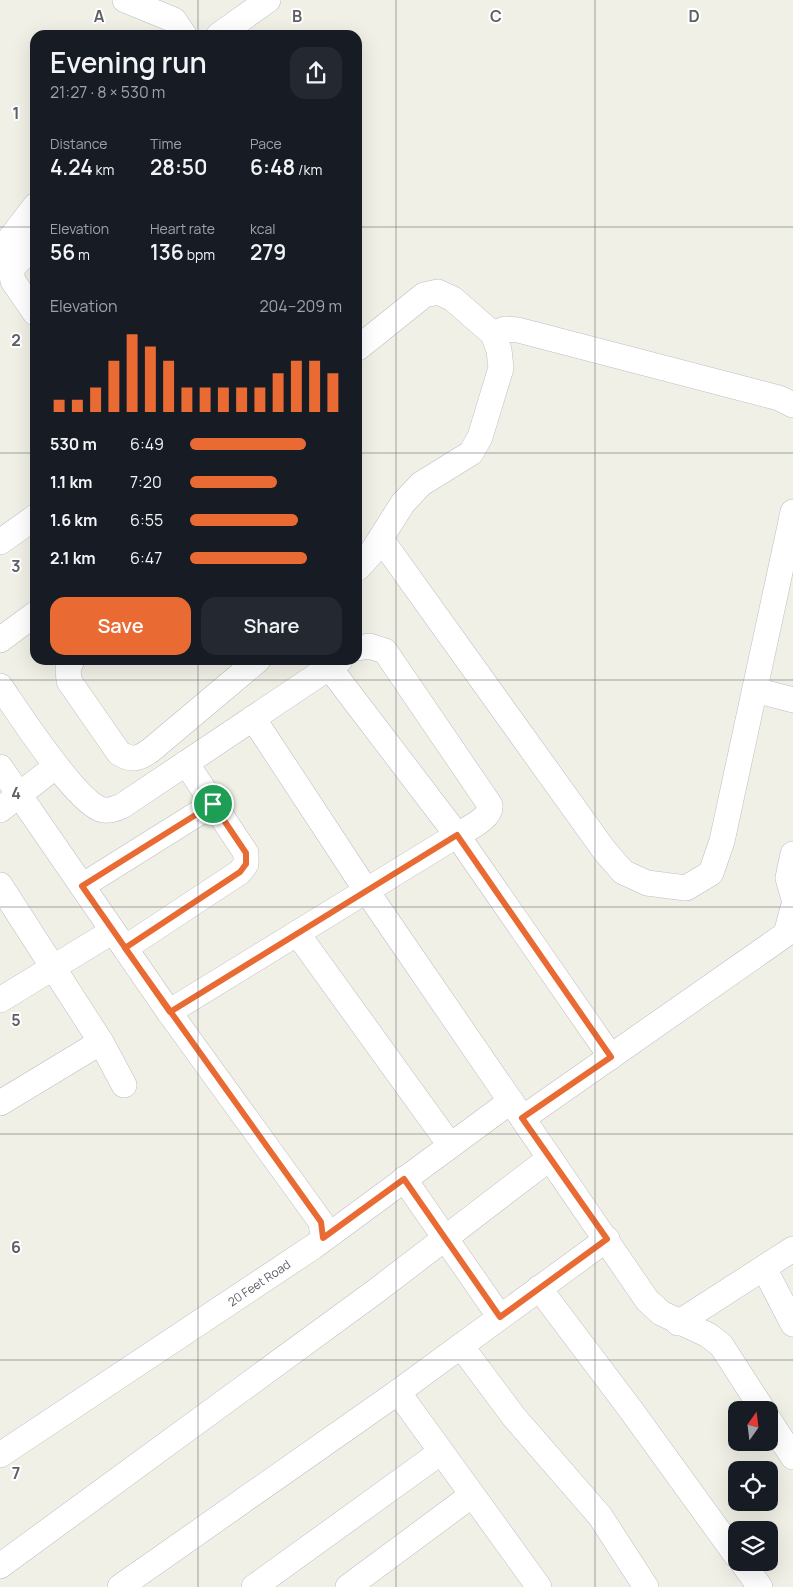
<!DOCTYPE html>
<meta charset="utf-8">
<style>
body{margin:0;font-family:Manrope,sans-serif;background:#242831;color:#f1f3f6;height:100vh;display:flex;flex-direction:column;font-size:19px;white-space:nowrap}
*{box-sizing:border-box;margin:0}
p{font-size:16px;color:#9ea1a6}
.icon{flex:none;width:28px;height:28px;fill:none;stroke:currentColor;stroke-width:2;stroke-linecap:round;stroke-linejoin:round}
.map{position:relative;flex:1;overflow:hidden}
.sheet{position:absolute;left:30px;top:30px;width:332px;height:635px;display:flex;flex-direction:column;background:#171b24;border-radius:15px;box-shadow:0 5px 20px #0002}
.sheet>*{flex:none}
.needle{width:32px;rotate:14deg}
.tools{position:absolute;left:728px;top:1401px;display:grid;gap:10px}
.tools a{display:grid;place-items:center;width:50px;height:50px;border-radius:10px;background:#171b24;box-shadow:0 5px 20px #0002;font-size:25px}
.pin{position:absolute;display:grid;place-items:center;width:42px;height:42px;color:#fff;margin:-21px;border:2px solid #fff;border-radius:50%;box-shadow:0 1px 5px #0007}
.round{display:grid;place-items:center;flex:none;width:52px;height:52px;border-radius:15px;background:#242831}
.headline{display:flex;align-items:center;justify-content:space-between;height:85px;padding:0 20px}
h1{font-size:28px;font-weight:600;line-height:38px}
.stats{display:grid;grid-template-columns:repeat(3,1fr);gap:8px;height:85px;padding:5px 20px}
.stats div{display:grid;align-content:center}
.stats b{font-size:21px;font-weight:600}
.stats small{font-size:14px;font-weight:400}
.stats p{font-size:14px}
.chart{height:140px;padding:10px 20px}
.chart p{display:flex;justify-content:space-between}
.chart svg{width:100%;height:90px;margin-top:5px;stroke:#e96b33;stroke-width:6}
.primary-button{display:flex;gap:10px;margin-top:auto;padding:10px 20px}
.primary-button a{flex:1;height:58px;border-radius:15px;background:#e96b33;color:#fff;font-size:20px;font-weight:600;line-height:58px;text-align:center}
.primary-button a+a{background:#242831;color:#f1f3f6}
ul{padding:0 20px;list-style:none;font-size:16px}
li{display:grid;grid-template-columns:80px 60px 1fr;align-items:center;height:38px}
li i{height:12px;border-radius:6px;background:#e96b33}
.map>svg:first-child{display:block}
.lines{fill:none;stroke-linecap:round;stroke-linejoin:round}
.street-casing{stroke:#bdbec4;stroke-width:26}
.street{stroke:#fff;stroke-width:25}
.route-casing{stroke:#fff;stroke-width:10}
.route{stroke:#e96b33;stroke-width:6}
.grid{fill:none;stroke:#5e6066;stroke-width:1;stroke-opacity:0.55}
.labels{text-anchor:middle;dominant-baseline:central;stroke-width:4;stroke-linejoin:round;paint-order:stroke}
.street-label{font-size:12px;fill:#5e6066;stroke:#fff}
.grid-label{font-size:16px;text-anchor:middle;font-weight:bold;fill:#5e6066;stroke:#fff;stroke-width:4;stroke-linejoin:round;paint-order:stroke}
</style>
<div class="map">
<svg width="793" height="1587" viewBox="0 0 793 1587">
<rect width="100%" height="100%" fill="#f0f0e6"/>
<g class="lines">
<defs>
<g id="street">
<path d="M125 0 174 20 184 35"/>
<path d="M219 35 268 0"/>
<path d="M35 244 11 269 13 281 35 313"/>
<path d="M0 252 35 206"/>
<path d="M493 334 505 329 518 330 779 398 793 405"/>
<path d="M358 348 424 295 438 292 453 299 493 334 499 350 501 368 480 437 471 453 421 484 403 503 370 555 358 568"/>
<path d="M381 539 604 850 623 872 647 883 686 888 711 873 722 841 793 512"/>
<path d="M0 542 35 517"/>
<path d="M0 640 35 614"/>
<path d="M72 660 68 669 69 681 119 753C132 761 139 759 151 750L258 660"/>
<path d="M329 667 457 835 611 1057"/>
<path d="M0 686C18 712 74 799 100 809 108 812 115 809 122 806L340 660"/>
<path d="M755 690 793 700"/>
<path d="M253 718 366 890 647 1300 661 1313 708 1335 721 1345 763 1410"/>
<path d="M0 767 169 1012 321 1222 323 1238"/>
<path d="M0 810 56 766"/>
<path d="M793 854 788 878 793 896"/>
<path d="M0 885 101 1042 124 1085"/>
<path d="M82 886 213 804"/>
<path d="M297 933 450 1145"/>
<path d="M125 948 240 872 246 864V853L186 763"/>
<path d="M0 1000 113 931"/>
<path d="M169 1012 457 835C467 829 492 818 490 805L385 651 369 646 358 648"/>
<path d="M0 1103 101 1042"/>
<path d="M523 1118 786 934 793 908"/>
<path d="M404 1179 500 1317"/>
<path d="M764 1268 793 1324"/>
<path d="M539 1288 631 1410 736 1555"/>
<path d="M678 1323 793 1249"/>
<path d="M461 1346 514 1417 600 1516 646 1587"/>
<path d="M398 1392 539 1587"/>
<path d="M769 1420 793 1457"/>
<path d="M0 1455 313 1247 511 1101"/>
<path d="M742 1562 760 1587"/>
<path d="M0 1566 376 1291 550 1158"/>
<path d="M120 1587 398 1392 607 1239"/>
<path d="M254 1587 441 1452"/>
<path d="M348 1587 472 1495"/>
</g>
</defs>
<use href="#street" class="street-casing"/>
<use href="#street" class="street"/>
</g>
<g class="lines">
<defs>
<path id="route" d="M213 804 246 853V864L240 872 125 948 321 1222 323 1238 404 1179 500 1317 607 1239 522 1118 611 1057 457 835 170 1012 82 886 213 804"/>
</defs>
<use href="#route" class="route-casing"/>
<use href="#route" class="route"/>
</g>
<path class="grid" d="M198 0V35M396 0V1587M595 0V1587M0 227H35M358 227H793M0 453H35M358 453H793M198 660V1587M0 680H793M0 907H793M0 1134H793M0 1360H793"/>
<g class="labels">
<g class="street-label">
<text transform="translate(259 1283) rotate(-34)">20 Feet Road</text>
</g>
</g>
<g class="grid-label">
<text x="99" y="22">A</text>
<text x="297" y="22">B</text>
<text x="496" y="22">C</text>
<text x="694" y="22">D</text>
<text x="16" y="119">1</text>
<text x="16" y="346">2</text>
<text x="16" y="572">3</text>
<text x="16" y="799">4</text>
<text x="16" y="1026">5</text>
<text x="16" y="1253">6</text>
<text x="16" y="1479">7</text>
</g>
</svg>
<div class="tools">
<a><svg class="needle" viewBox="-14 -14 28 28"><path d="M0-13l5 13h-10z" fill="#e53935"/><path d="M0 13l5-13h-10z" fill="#9ea1a6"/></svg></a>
<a><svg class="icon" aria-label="locate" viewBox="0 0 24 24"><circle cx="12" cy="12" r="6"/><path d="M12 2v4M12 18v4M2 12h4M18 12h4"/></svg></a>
<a><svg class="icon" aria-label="layers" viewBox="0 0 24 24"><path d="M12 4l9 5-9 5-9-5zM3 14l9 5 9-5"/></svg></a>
</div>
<div class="pin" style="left:213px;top:804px;background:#1e9e55"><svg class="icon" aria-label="arrive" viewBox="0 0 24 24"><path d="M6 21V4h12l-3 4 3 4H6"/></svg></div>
<section class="sheet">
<div class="headline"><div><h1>Evening run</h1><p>21:27 · 8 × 530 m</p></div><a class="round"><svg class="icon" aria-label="share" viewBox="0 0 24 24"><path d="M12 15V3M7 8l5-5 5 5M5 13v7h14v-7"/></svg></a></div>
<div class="stats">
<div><p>Distance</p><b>4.24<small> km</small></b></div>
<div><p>Time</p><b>28:50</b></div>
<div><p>Pace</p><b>6:48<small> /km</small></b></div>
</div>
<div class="stats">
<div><p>Elevation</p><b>56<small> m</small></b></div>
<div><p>Heart rate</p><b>136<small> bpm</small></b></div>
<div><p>kcal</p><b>279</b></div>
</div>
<div class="chart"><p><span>Elevation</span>204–209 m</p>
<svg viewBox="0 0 160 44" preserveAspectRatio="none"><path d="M5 44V38M15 44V38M25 44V32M35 44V19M45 44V6M55 44V12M65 44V19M75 44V32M85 44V32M95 44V32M105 44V32M115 44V32M125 44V25M135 44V19M145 44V19M155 44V25"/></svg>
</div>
<ul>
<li><b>530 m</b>6:49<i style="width:76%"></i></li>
<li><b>1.1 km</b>7:20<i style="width:57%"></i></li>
<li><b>1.6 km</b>6:55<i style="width:71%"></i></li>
<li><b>2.1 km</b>6:47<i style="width:77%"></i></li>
</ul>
<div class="primary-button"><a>Save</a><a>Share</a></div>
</section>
</div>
